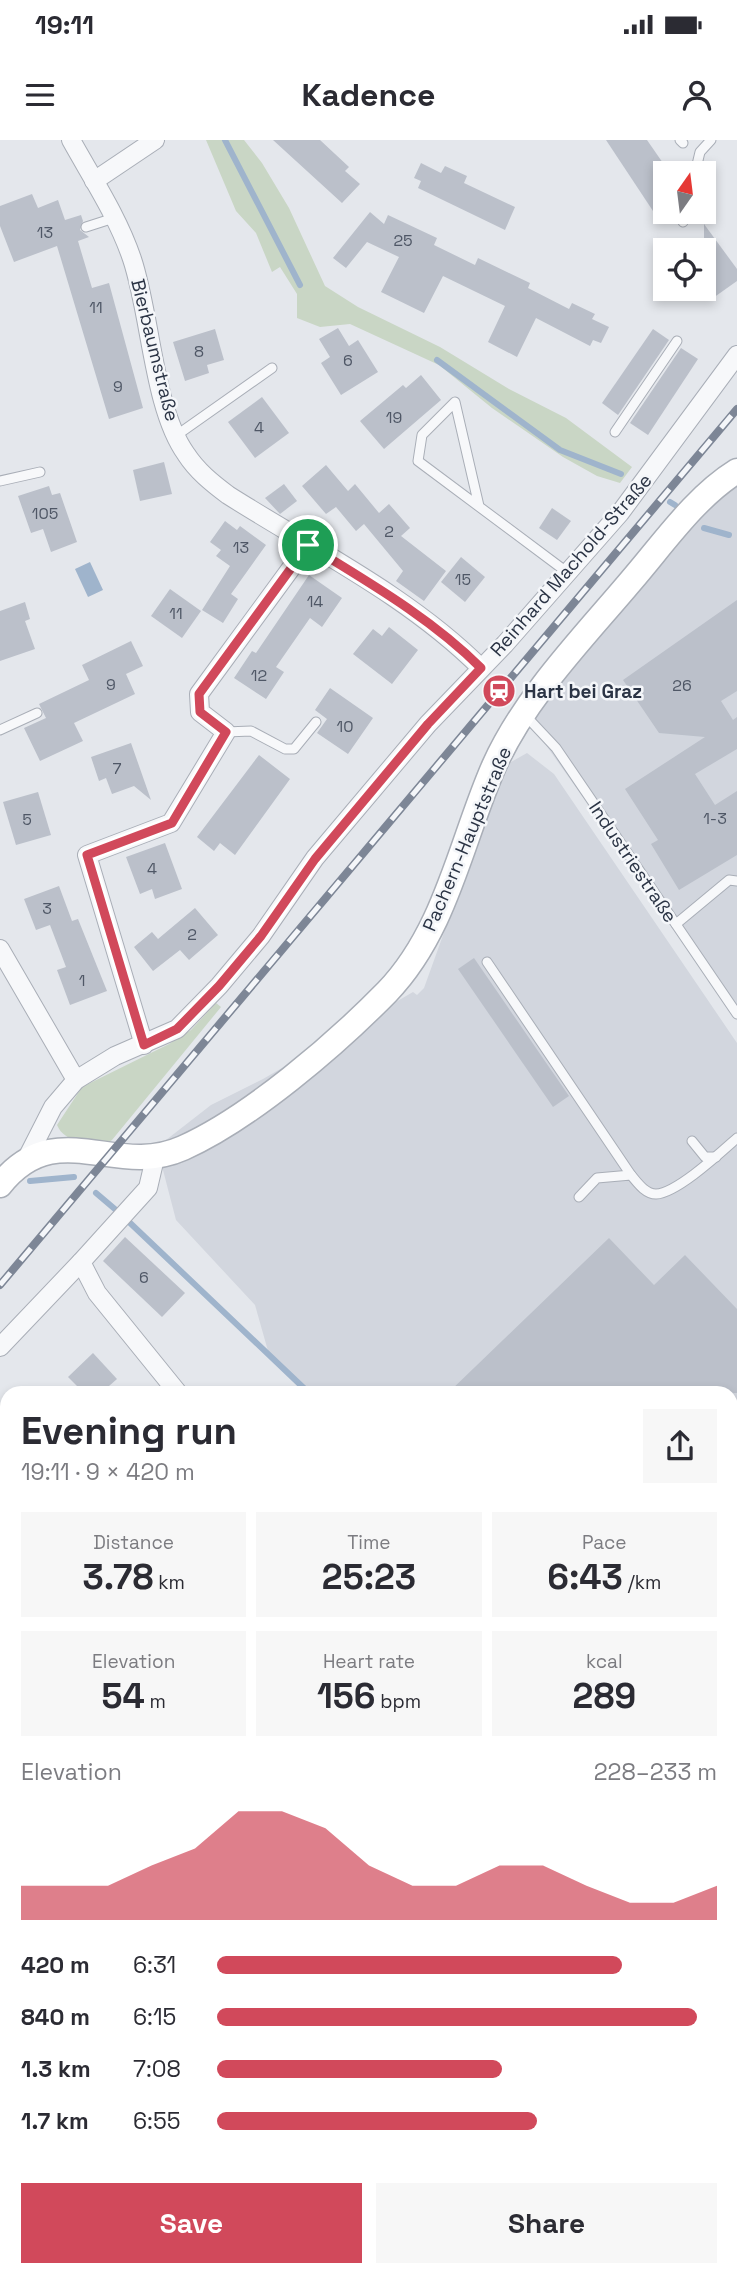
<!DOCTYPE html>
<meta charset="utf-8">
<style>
body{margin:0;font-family:"Space Grotesk",sans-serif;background:#f7f7f7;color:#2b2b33;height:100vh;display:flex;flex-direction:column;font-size:26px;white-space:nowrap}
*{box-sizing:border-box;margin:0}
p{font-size:23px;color:#7c7c81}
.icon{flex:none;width:38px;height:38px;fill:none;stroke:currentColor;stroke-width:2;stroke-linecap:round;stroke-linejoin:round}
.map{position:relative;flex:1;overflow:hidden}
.details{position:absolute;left:0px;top:1246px;width:738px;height:891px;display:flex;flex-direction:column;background:#fff;border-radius:21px 21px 0 0;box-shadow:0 4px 10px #0003}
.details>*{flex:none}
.needle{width:46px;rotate:14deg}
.tools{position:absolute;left:653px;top:21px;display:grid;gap:14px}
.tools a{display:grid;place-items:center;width:63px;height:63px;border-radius:0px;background:#fff;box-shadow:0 4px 10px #0003;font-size:35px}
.pin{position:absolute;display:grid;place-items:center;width:60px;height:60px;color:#fff;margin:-30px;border:4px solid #fff;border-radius:50%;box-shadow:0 2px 7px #0007}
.round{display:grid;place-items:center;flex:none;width:74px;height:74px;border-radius:0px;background:#f7f7f7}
.headline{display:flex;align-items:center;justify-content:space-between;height:119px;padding:0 21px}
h1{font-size:38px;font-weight:700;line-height:52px}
.metrics{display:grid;grid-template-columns:repeat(3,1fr);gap:10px;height:119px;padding:7px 21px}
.metrics div{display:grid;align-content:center;border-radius:0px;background:#f7f7f7;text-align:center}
.metrics b{font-size:35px;font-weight:700}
.metrics small{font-size:19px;font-weight:400}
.metrics p{font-size:19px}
.chart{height:196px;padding:14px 21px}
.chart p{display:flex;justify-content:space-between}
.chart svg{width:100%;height:126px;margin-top:7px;fill:#d1495b;opacity:.7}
.primary-button{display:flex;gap:14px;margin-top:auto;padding:14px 21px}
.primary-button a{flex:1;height:80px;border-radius:0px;background:#d1495b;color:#fff;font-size:28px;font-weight:700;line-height:80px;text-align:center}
.primary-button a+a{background:#f7f7f7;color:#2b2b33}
ul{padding:0 21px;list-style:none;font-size:23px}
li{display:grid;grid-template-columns:112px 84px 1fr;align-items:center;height:52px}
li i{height:18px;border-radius:9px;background:#d1495b}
.status{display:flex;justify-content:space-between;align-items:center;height:49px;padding:0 35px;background:#fff;direction:ltr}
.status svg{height:19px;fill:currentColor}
header{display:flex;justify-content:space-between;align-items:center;height:91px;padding:0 21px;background:#fff;font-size:32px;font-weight:700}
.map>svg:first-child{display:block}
.built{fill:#d2d6de}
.green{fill:#c9d6c5}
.water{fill:#9fb4cc}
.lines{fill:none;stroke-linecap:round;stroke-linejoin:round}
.stream{stroke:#9fb4cc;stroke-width:6}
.building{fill:#bbc0ca}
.lane-casing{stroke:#a9aeb7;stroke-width:11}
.street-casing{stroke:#a9aeb7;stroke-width:20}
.secondary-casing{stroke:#a9aeb7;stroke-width:27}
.lane{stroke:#f7f8fa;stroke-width:9}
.street{stroke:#f7f8fa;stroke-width:18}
.secondary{stroke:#fff;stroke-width:24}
.rail-casing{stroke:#7d8696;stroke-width:8}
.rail{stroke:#f4f6f9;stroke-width:5;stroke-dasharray:16;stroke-linecap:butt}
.route-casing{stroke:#fff;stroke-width:14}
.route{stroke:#d1495b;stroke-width:9}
.labels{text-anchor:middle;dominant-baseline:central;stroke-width:5;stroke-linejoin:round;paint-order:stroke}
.number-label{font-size:16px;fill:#4f5766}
.street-label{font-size:19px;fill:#2b3445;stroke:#f4f6f9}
.poi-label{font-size:19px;font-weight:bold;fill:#2b3445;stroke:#f4f6f9;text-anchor:start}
</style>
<div class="status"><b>19:11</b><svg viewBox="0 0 49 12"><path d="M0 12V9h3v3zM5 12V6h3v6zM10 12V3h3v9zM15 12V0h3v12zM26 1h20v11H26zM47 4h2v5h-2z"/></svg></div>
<header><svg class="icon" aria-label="menu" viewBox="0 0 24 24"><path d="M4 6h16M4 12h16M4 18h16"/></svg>Kadence<svg class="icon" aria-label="person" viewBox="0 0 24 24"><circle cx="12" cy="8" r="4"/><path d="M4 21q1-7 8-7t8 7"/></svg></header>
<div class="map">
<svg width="737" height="2136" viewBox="0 0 737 2136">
<rect width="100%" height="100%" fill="#e4e7ec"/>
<g class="built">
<path d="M737 331V875L524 574Z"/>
<path d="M527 613 554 634 737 903V1488H732V1253H309L268 1211 255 1165 176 1080 157 1007 211 965 263 939 413 852 417 855 424 848 504 626Z"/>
</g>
<g class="green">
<path d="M206 0H244L262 23 289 68 325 146 358 167 440 207 509 249 566 278 632 327 620 343 597 336 563 317 492 268 439 225 350 184 320 187 297 178V154L280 127 272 132 256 93 236 71Z"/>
<path d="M216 863 221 867 112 1000 106 1004C88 1001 65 1004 57 985L82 947 169 904 191 890Z"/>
<path d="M737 1512V2136H504L502 2130H732V1513Z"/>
</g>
<g class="water">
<path d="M90 422 103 450 88 457 75 429Z"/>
<path d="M732 1571H737V2136H652L633 2130H732Z"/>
</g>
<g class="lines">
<g class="stream">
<path d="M225 0 300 145"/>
<path d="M437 220 560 310 621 334"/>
<path d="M670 362 675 365"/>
<path d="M704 388 729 395"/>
<path d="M30 1041 74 1037"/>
<path d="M96 1053 116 1070"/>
<path d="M128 1081 309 1253"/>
<path d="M732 1502H737"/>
<path d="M0 2066 7 2065"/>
<path d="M349 2130 350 2136"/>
<path d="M594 2136 605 2130"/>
</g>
</g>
<g class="building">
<path d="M273 0H320L349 27 345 31 360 44 342 63Z"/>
<path d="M606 0H647L665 26V63L653 71Z"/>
<path d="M421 23 441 33 445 26 467 36 464 43 515 67 505 90 418 48 421 41 414 38Z"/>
<path d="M32 54 38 68 58 60 65 80 81 75 83 81 80 90 89 97 78 101 92 148 109 143 143 268 109 279 57 106 14 122 0 86V66Z"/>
<path d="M370 72 384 84 388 75 437 98 434 105 475 125 478 118 530 143 528 148 569 169 572 163 595 174 592 179 609 187 601 203 593 200 590 206 536 178 517 217 488 202 505 166 443 136 424 173 381 152 399 117 367 102 346 128 333 118Z"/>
<path d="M704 84 737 129V141L713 158 704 145Z"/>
<path d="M338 188 349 206 358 200 378 232 341 255 321 223 330 217 319 199Z"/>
<path d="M215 189 224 220 207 225 209 233 185 241 173 202Z"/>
<path d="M653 189 669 200 618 275 602 263Z"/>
<path d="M681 208 698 219 648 295 630 283Z"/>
<path d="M421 235 441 260 384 309 360 281 403 245 406 248Z"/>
<path d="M262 257 289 293 255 318 228 282Z"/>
<path d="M164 322 172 354 140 361 133 330Z"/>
<path d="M326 325 348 351 355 344 379 373 389 364 410 388 401 396 446 431 424 461 396 441 403 431 364 384 356 391 336 367 326 374 302 346Z"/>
<path d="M284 344 297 361 280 374 265 358Z"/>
<path d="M49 346 52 355 60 353 77 402 51 412 43 389 31 393 18 356Z"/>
<path d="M552 368 571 381 557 400 539 388Z"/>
<path d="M225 381 237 390 240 386 266 405 231 454 238 459 223 483 202 470 230 426 216 416 221 410 210 402Z"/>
<path d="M461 417 485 437 465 462 441 442Z"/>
<path d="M309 435 342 458 322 487 310 478 276 527 284 532 266 559 234 538 252 511 256 513Z"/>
<path d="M170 449 201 471 182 498 151 476Z"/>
<path d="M737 460V551L721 561 733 580 737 577V609L695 634 715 665 737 651V715L679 750 651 704 658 700 625 649 705 597 659 593 623 540Z"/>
<path d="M25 462 30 479 25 481 35 509 0 521V471Z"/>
<path d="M389 487 418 510 392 544 353 514 373 489 382 496Z"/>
<path d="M131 501 143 526 126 534 135 554 74 583 83 601 40 621 24 588 46 578 39 564 89 540 82 525Z"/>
<path d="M330 548 373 578 348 614 317 593 327 579 315 570Z"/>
<path d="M131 603 151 660 134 646 112 654 106 638 99 641 91 617Z"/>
<path d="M259 615 290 639 235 715 220 703 214 711 197 697Z"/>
<path d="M38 652 51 695 16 705 3 662Z"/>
<path d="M165 703 182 749 155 759 152 749 140 754 126 717Z"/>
<path d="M59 746 72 781 78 779 107 851 70 865 57 830 66 827 50 785 36 790 24 759Z"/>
<path d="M195 768 218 795 189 820 180 810 153 831 134 807 152 792 158 799Z"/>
<path d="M474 818 569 956 553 967 458 829Z"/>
<path d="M125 1097 185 1153 162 1177 103 1121Z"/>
<path d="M609 1098 654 1145 685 1115 737 1169V1253H448Z"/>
<path d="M93 1213 117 1239 101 1253H84L68 1237Z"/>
</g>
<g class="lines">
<defs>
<g id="lane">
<path d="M680 0 683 3"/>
<path d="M695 33 700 12 711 0"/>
<path d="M683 82 685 72"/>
<path d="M86 87 114 78"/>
<path d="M615 292 677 201"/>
<path d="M177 295 272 228"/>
<path d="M0 341 40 332"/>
<path d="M479 366 455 262 422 295 418 321 568 433"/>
<path d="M525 575 556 608 737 874"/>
<path d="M0 590 37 573"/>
<path d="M226 592 251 591 285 609H294L316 582"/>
<path d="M676 784 729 740 737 741"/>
<path d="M487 822 631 1035"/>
<path d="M692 1001 705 1017H716"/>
<path d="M579 1057 597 1038 631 1035C637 1042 645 1054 656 1054 677 1053 720 1013 737 998"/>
</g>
<g id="street">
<path d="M71 0C92 38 118 77 132 119 151 175 153 268 186 314 197 331 212 343 228 355 313 409 409 456 481 528"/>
<path d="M94 41 155 0"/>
<path d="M0 809 76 940"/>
<path d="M144 905 87 715 171 683 226 592 200 572 199 554 308 405"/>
<path d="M27 1018 53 967 76 940 115 916 177 889 219 846 261 796 315 718 428 584 505 504 620 373 737 215"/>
<path d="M155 1018 148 1048 81 1122 97 1153 178 1253"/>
<path d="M0 1207 81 1122"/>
<path d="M0 2007 7 2002"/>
</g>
<path id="secondary" d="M0 1045C57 974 114 1039 183 1008 250 978 335 905 387 852 446 791 461 701 494 626 525 557 583 498 631 441 663 404 695 357 737 331"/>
</defs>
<use href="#lane" class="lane-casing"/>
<use href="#street" class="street-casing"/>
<use href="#secondary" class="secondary-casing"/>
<use href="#lane" class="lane"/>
<use href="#street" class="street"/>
<use href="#secondary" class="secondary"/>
<defs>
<path id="rail" d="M0 1145 737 269"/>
</defs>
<use href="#rail" class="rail-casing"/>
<use href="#rail" class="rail"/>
</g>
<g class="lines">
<defs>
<path id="route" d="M308 405C368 442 431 478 481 528L428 584 315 719 261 796 219 846 177 889 144 905 87 715 172 683 226 592 200 572 199 554Z"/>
</defs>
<use href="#route" class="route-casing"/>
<use href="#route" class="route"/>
</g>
<defs>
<symbol id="station-disc" viewBox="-11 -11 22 22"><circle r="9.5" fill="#d1495b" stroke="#f4f6f9"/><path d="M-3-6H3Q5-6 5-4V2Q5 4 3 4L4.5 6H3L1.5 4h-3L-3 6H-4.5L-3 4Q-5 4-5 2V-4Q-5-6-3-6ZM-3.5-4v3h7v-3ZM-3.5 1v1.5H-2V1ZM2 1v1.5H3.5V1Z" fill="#fff"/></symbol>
</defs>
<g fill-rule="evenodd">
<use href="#station-disc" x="480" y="532" width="38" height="38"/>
</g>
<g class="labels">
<g class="number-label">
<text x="45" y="92">13</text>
<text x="403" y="100">25</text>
<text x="96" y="167">11</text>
<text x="199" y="211">8</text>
<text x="348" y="220">6</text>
<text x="118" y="246">9</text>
<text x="394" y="277">19</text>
<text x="259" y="287">4</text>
<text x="45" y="373">105</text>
<text x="389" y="391">2</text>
<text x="241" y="407">13</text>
<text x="463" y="439">15</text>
<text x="315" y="461">14</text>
<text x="176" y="473">11</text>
<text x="259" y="535">12</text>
<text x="111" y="544">9</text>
<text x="682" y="545">26</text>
<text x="345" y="586">10</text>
<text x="117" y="628">7</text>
<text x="715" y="678">1-3</text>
<text x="27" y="679">5</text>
<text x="152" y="728">4</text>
<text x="47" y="768">3</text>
<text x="192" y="794">2</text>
<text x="82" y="840">1</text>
<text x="144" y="1137">6</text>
</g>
<g class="street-label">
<text transform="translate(155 210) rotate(76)">Bierbaumstraße</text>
<text transform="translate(571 425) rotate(-49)">Reinhard Machold-Straße</text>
<text transform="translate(467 699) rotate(-67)">Pachern-Hauptstraße</text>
<text transform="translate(633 722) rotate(56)">Industriestraße</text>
</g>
<g class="poi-label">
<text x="524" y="551">Hart bei Graz</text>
</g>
</g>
</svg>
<div class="tools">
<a><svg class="needle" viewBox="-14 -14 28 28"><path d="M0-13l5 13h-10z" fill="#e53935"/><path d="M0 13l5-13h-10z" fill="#7c7c81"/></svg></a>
<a><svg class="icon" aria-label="locate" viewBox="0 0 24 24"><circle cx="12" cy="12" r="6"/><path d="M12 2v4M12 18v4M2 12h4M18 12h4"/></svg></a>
</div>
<div class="pin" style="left:308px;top:405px;background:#1e9e55"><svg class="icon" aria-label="arrive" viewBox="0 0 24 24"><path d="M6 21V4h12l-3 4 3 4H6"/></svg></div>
<section class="details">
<div class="headline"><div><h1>Evening run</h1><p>19:11 · 9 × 420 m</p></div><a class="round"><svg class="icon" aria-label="share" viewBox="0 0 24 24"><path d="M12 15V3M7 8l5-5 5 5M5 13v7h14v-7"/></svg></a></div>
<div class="metrics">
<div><p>Distance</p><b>3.78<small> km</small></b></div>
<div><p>Time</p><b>25:23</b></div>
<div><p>Pace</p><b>6:43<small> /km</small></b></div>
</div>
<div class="metrics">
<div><p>Elevation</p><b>54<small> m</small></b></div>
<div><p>Heart rate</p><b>156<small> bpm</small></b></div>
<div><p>kcal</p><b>289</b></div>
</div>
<div class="chart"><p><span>Elevation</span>228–233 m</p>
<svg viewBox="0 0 160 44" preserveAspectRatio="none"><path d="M0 44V32L10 32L20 32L30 25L40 19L50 6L60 6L70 12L80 25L90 32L100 32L110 25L120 25L130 32L140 38L150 38L160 32V44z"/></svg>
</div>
<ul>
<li><b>420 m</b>6:31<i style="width:81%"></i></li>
<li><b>840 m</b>6:15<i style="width:96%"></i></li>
<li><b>1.3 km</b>7:08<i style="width:57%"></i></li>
<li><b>1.7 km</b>6:55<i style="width:64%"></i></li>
</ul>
<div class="primary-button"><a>Save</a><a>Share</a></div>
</section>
</div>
